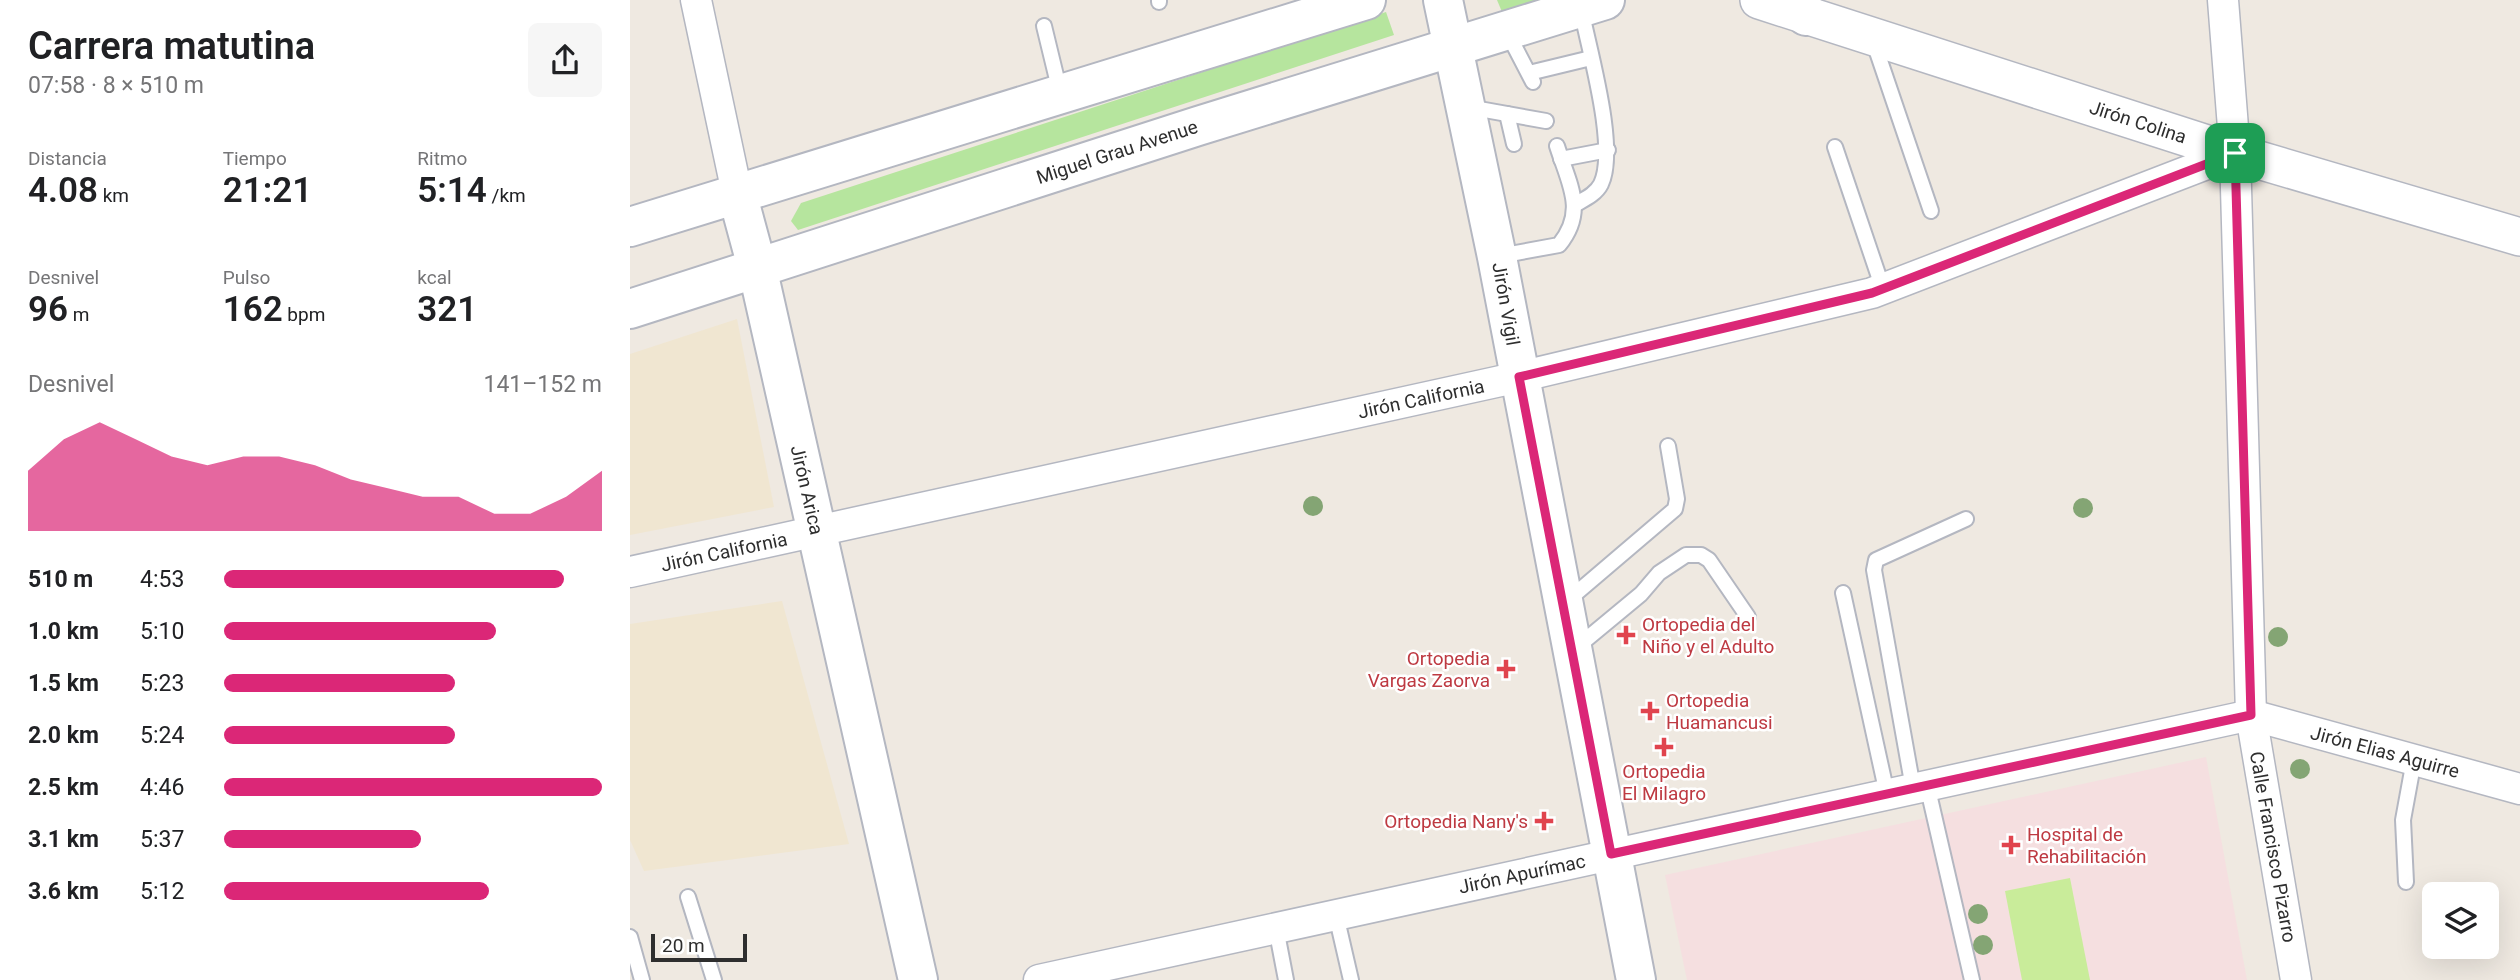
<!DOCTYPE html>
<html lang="es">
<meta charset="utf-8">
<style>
body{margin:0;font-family:Roboto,sans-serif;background:#f6f6f6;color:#202124;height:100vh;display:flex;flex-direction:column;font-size:26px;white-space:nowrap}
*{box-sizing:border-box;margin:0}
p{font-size:23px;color:#757577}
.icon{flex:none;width:38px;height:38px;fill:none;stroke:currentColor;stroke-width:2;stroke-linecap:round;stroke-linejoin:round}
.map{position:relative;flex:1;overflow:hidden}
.panel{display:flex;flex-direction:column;background:#fff;width:630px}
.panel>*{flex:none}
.fabs{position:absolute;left:1792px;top:882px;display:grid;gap:14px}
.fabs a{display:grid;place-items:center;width:77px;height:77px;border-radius:10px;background:#fff;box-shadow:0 7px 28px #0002;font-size:35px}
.scale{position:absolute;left:21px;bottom:18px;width:96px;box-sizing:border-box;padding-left:7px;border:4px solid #2e2e2e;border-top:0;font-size:19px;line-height:24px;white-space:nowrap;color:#2e2e2e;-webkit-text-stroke:5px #fff;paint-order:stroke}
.pin{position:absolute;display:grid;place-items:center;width:60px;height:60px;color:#fff;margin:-30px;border-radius:14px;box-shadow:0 4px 10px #0006}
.round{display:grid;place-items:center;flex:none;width:74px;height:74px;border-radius:10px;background:#f6f6f6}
.overview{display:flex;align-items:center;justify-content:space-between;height:119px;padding:0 28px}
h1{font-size:38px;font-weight:600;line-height:52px}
.stats{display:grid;grid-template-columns:repeat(3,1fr);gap:10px;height:119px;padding:7px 28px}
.stats div{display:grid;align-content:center}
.stats b{font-size:35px;font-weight:600}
.stats small{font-size:19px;font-weight:400}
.stats p{font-size:19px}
.chart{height:196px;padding:14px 28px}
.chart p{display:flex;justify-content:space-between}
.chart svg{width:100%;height:126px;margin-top:7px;fill:#db2777;opacity:.7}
ul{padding:0 28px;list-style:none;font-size:23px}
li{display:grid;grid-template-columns:112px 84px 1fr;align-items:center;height:52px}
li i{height:18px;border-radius:9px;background:#db2777}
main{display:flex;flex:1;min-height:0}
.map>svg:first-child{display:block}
.education{fill:#f0e6d1}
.medical{fill:#f5dfe0}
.green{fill:#b6e59e}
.pitch{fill:#c9ec9a}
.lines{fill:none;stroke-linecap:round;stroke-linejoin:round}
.service-casing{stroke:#b4b7c1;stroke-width:18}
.minor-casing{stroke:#b4b7c1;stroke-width:33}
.tertiary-casing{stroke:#b4b7c1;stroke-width:40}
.secondary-casing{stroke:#b4b7c1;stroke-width:42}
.service{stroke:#fff;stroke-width:14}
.minor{stroke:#fff;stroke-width:30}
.tertiary{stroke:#fff;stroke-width:37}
.secondary{stroke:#fff;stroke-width:38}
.tree{fill:#84a574}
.route-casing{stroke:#fff;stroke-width:14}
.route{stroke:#db2777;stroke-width:9}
.health-dot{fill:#e0444e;stroke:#fff;stroke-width:2.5}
.labels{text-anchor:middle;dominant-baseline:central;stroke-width:5;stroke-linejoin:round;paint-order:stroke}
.street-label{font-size:19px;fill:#2e2e2e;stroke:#fff}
.health-label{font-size:19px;fill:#be3a42;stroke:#fff;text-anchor:start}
</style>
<main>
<section class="panel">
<div class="overview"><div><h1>Carrera matutina</h1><p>07:58 · 8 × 510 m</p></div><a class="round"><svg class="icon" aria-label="share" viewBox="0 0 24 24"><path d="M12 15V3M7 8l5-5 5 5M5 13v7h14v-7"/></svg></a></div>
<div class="stats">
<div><p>Distancia</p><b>4.08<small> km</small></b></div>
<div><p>Tiempo</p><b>21:21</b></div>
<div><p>Ritmo</p><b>5:14<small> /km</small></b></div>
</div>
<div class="stats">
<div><p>Desnivel</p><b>96<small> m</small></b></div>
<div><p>Pulso</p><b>162<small> bpm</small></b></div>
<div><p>kcal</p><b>321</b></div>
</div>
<div class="chart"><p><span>Desnivel</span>141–152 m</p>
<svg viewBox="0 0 160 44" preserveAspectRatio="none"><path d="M0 44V23L10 12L20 6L30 12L40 18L50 21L60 18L70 18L80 21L90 26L100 29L110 32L120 32L130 38L140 38L150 32L160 23V44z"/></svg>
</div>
<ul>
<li><b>510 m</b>4:53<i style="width:90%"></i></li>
<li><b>1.0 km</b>5:10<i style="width:72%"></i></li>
<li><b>1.5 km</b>5:23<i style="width:61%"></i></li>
<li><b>2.0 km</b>5:24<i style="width:61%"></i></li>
<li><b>2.5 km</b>4:46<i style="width:100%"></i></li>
<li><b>3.1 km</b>5:37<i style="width:52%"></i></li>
<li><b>3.6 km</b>5:12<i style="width:70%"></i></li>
</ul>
</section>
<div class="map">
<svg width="1890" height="980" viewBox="0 0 1890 980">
<rect width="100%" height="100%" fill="#efe9e1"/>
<g class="education">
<path d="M107 319 144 507 0 535V354Z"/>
<path d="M152 601 219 844 14 871 0 840V624Z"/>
</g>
<path class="medical" d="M1576 757 1617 980H1057L1035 875Z"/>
<g class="green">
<path d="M867 0H931L875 19Z"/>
<path d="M756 12 764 35 168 230 161 221 171 203Z"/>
</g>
<path class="pitch" d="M1440 878 1460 980H1392L1375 891Z"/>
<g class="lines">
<defs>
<g id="service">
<path d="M529 0V2"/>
<path d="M414 26 430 92"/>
<path d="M877 32 903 82"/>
<path d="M1243 40 1301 211"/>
<path d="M899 73 961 58"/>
<path d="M838 107 916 121"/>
<path d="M877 114 884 144"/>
<path d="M1205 147 1253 289"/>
<path d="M931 159 978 150"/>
<path d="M946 204C955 199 966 194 971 184 988 148 959 50 951 9"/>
<path d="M869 256 929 245C957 211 939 184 927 146"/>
<path d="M1213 593 1257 794"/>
<path d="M937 601 1045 509 1047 499 1038 446"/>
<path d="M947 647 1011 594 1029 573 1056 555H1071L1079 560 1118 617"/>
<path d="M1297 785 1342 980"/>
<path d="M1283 788 1244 570 1246 560 1336 519"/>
<path d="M1776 882 1773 820 1784 760"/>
<path d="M58 897 84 980"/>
<path d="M706 915 721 980"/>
<path d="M646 928 656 980"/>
<path d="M0 937 12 980"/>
</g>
<g id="minor">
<path d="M66 0 107 193"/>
<path d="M1593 0 1605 153 1621 715 1666 980"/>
<path d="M0 572 889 377 1242 293 1605 153"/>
<path d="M409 980 1621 715 1890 789"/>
</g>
<path id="tertiary" d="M1129 0 1605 153 1890 237"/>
<g id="secondary">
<path d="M813 0 867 257 1006 980"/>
<path d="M1170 0 1176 16"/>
<path d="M107 193 127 267 288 980"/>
<path d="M0 227 736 0"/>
<path d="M0 309 568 126 975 0"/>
</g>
</defs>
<use href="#service" class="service-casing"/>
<use href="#minor" class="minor-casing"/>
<use href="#tertiary" class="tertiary-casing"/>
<use href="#secondary" class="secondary-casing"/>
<use href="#service" class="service"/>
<use href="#minor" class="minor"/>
<use href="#tertiary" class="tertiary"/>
<use href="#secondary" class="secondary"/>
</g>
<g class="tree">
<circle cx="683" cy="506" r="10"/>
<circle cx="1453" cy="508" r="10"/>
<circle cx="1648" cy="637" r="10"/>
<circle cx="1670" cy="769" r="10"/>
<circle cx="1348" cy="914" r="10"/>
<circle cx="1353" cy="945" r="10"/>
</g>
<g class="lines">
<defs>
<path id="route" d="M1605 153 1621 715 981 854 889 377 1242 293Z"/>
</defs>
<use href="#route" class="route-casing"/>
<use href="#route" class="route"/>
</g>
<g class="health-dot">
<path d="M992.5 624.5h7v7h7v7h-7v7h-7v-7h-7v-7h7z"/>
<path d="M872.5 658.5h7v7h7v7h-7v7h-7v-7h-7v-7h7z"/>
<path d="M1016.5 700.5h7v7h7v7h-7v7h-7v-7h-7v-7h7z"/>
<path d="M1030.5 736.5h7v7h7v7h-7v7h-7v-7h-7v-7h7z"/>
<path d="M910.5 810.5h7v7h7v7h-7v7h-7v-7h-7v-7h7z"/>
<path d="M1377.5 834.5h7v7h7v7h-7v7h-7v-7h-7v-7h7z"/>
</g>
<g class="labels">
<g class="street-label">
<text transform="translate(1508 122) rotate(18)">Jirón Colina</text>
<text transform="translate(487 152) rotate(-18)">Miguel Grau Avenue</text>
<text transform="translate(876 304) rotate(80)">Jirón Vigil</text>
<text transform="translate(791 399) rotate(-12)">Jirón California</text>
<text transform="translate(177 490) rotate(77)">Jirón Arica</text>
<text transform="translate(94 552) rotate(-12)">Jirón California</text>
<text transform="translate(1755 752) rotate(15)">Jirón Elias Aguirre</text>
<text transform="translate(1643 847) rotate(80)">Calle Francisco Pizarro</text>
<text transform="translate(892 874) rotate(-12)">Jirón Apurímac</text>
</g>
<g class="health-label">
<text x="1012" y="624">Ortopedia del<tspan x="1012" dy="22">Niño y el Adulto</tspan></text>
<text x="860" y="658" text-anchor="end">Ortopedia<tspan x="860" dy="22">Vargas Zaorva</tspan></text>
<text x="1036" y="700">Ortopedia<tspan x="1036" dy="22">Huamancusi</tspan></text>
<text x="1034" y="771" text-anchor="middle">Ortopedia<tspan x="1034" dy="22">El Milagro</tspan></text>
<text x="898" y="821" text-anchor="end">Ortopedia Nany's</text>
<text x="1397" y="834">Hospital de<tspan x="1397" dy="22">Rehabilitación</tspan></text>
</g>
</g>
</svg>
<div class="fabs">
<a><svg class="icon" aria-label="layers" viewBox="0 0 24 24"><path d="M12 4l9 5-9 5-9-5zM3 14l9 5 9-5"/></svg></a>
</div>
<div class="scale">20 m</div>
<div class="pin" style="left:1605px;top:153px;background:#1e9e55"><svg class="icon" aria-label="arrive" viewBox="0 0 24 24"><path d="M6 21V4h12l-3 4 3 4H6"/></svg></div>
</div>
</main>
